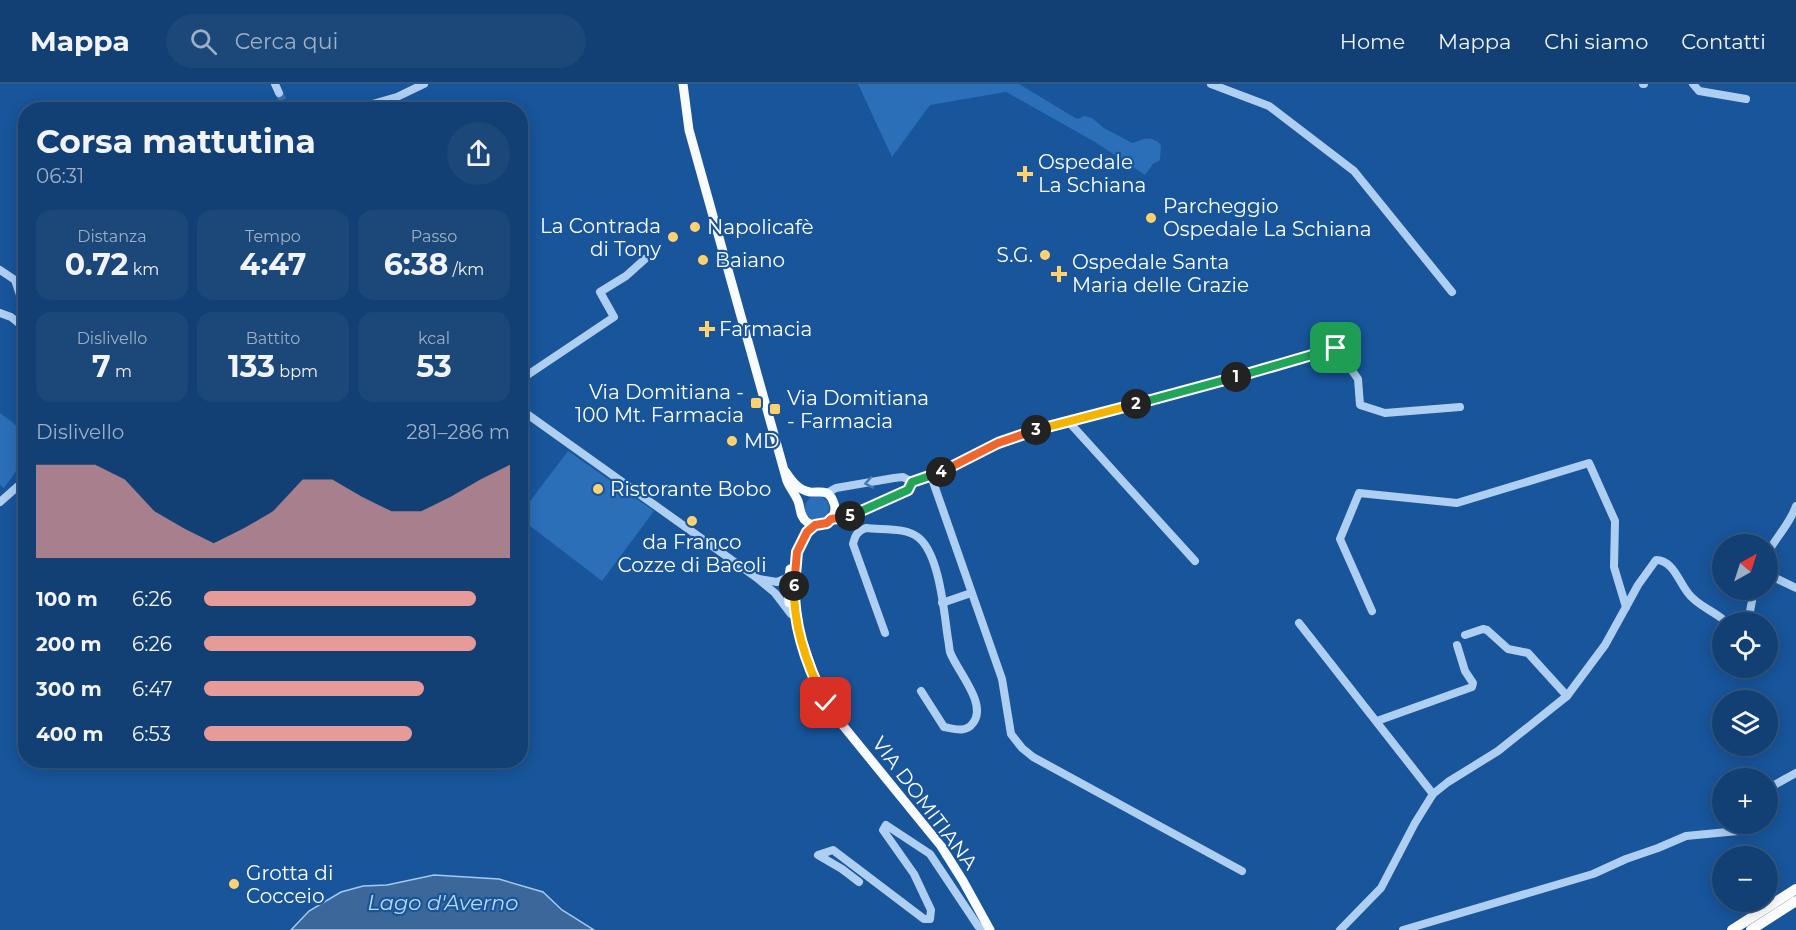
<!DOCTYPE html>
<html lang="it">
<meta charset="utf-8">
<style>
body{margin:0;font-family:Montserrat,sans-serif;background:#1b4779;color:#f1f3f6;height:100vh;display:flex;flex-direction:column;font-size:22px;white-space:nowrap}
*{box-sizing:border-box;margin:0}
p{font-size:20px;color:#9cafc5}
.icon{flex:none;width:33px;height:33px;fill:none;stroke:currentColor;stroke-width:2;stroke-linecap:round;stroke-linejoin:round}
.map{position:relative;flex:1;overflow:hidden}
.side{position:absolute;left:18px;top:18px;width:510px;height:666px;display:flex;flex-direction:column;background:#124074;border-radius:24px;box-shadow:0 3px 15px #0003,0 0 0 2px #315986}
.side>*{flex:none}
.needle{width:39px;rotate:39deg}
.fabs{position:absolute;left:1712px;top:450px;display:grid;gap:12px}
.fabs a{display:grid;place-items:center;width:66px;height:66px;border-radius:50%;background:#124074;box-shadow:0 3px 15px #0003,0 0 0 2px #315986;font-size:30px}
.pin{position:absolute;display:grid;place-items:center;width:51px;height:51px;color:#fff;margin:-26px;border-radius:12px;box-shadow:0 3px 9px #0006}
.km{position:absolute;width:30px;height:30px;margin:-15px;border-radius:50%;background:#222;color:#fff;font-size:16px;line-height:30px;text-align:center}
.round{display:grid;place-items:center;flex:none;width:63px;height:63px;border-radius:32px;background:#1b4779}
.head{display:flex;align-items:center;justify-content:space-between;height:102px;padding:0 18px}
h1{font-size:33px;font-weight:700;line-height:45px}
.stats{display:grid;grid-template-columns:repeat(3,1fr);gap:9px;height:102px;padding:6px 18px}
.stats div{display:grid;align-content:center;border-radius:15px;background:#1b4779;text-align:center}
.stats b{font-size:30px;font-weight:700}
.stats small{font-size:16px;font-weight:400}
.stats p{font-size:16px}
.chart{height:168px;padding:12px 18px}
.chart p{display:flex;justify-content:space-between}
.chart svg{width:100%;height:108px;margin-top:6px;fill:#e69b98;opacity:.7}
ul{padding:0 18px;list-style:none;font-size:20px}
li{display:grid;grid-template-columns:96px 72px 1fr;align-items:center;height:45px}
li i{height:15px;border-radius:8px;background:#e69b98}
header{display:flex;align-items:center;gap:36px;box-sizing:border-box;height:84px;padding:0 30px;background:#124074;border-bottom:2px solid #315986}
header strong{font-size:28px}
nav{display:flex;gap:33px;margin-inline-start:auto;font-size:21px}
.search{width:420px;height:54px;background:#1b4779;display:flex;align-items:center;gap:15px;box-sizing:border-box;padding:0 21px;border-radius:33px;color:#9cafc5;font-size:22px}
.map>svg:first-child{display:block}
.green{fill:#2b6fb9}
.water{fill:#3c679a;stroke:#a1caf4;stroke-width:1.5}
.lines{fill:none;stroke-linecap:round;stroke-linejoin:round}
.minor-tunnel{stroke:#3b6eaa;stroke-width:8;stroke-dasharray:8 4;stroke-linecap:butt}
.minor{stroke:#aecff2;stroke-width:8}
.major{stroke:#f9fcff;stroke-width:9}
.highway{stroke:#fff;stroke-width:10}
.oneway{stroke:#457ab5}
.split-1-casing{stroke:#fff;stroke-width:12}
.split-2-casing{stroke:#fff;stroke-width:12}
.split-3-casing{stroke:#fff;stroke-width:12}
.split-4-casing{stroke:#fff;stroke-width:12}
.split-5-casing{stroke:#fff;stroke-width:12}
.split-6-casing{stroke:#fff;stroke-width:12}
.split-7-casing{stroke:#fff;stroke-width:12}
.split-1{stroke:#22a559;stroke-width:8}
.split-2{stroke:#22a559;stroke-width:8}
.split-3{stroke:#f5b400;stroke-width:8}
.split-4{stroke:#f0652b;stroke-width:8}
.split-5{stroke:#22a559;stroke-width:8}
.split-6{stroke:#f0652b;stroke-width:8}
.split-7{stroke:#f5b400;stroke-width:8}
.poi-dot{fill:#ffd26f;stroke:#18559b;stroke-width:2}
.labels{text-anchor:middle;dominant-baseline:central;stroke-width:4.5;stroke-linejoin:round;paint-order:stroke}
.poi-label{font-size:20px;fill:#fff;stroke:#18559b;text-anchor:start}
.street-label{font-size:20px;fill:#fff;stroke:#18559b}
.water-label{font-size:21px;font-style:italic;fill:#bbd8f8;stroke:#18559b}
</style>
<header>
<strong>Mappa</strong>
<div class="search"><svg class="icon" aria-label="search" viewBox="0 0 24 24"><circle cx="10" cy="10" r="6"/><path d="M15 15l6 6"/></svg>Cerca qui</div>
<nav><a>Home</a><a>Mappa</a><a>Chi siamo</a><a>Contatti</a></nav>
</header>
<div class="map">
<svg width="1796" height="846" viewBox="0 0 1796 846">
<rect width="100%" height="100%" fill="#18559b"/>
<g class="green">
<path d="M858 0H1019L1077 35 1085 32 1092 34 1104 44 1132 59C1144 55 1152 51 1161 61L1160 76 1153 80 1145 91 1095 58 1006 8 930 21 892 73Z"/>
<path d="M0 329 26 349 25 375 4 404 0 401Z"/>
<path d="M568 367 654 427 602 497 521 435V429Z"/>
<circle cx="817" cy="424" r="12"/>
</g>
<path class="water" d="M434 791 499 795 543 808 562 826 594 846H291L309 827 341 808 363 802 387 801Z"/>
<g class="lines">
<path class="minor-tunnel" d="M279 9 288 26"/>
<g class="minor">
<path d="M275 0 279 9"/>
<path d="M1211 0 1269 22 1354 87 1452 208"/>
<path d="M1643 0H1644"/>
<path d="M1693 0 1699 7 1746 15"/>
<path d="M351 26 397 13 424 0"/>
<path d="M0 186 15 196 26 229"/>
<path d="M0 229 11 233 26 245"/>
<path d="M520 296 614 233 600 208 626 192 645 175"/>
<path d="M520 325 757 494 775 509 791 530"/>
<path d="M1068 337 1195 477"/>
<path d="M931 392 1002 595 1011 650 1022 664 1033 673 1242 787"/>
<path d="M827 409 836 404 894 394 903 393 912 398 939 389 1015 353 1336 264 1358 295 1360 321 1385 329 1460 323"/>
<path d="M0 418 26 395"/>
<path d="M831 435 850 432 896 412 908 406 912 398"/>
<path d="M1767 470C1776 453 1790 440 1796 422"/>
<path d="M1767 490 1796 504"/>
<path d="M759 495 777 498 789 493"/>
<path d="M942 519 971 509"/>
<path d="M1626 523 1638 501 1656 476C1673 476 1679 498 1688 509 1697 522 1715 527 1726 538"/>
<path d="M1748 538 1754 506"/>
<path d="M1299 539 1433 710"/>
<path d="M885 549 853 460C855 452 857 447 866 444 883 446 906 443 919 454 940 472 944 529 948 555 949 559 949 564 950 568 957 587 988 620 973 639 966 649 955 645 944 643L921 607"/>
<path d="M1465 551 1483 545 1487 546 1508 565 1528 569 1567 612"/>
<path d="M1377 637 1472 603 1473 599 1465 587 1457 561"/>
<path d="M1767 705 1796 689"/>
<path d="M859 798 842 785 818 771 833 766 924 835H930L931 826 914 790 883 746 886 741 930 770 978 842 985 846"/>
<path d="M1340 846 1381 804 1415 739 1433 710 1448 698 1498 667 1567 612 1605 561 1626 523 1614 483 1615 437 1589 379 1457 419 1359 409 1340 455 1372 527"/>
<path d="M1403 846 1593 790 1626 775 1658 764 1686 752 1738 747 1745 743 1747 740"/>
</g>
<g class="major">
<path d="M683 0 689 46 787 397C790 404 795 410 798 417 801 424 799 432 807 438 820 448 841 433 833 417 828 404 819 409 810 408 798 406 791 396 785 387"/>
<path d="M815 442 803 453 797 468 794 512 800 550 818 603 836 633 941 762 963 797 990 846"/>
<path d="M789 519 788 500 790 485"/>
</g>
<g class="highway">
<path d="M1732 846 1796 805"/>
<path d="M1751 846 1796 817"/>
</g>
</g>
<defs><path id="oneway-chevron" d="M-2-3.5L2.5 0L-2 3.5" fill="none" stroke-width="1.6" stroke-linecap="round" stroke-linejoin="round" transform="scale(1.5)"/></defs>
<use class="oneway" href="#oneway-chevron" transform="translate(869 399) rotate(170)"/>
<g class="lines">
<defs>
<path id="split-1" d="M1236 293 1336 264"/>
<path id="split-2" d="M1136 320 1236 293"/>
<path id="split-3" d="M1036 346 1136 320"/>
<path id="split-4" d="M941 388 998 359 1036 346"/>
<path id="split-5" d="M850 432 908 406 912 398 941 388"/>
<path id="split-6" d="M794 502 797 468 807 448 815 441 827 439 831 435 850 432"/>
<path id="split-7" d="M794 502C793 542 808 584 826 619"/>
</defs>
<use href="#split-1" class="split-1-casing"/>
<use href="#split-2" class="split-2-casing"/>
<use href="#split-3" class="split-3-casing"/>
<use href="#split-4" class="split-4-casing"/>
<use href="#split-5" class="split-5-casing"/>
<use href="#split-6" class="split-6-casing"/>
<use href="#split-7" class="split-7-casing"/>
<use href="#split-1" class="split-1"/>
<use href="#split-2" class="split-2"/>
<use href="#split-3" class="split-3"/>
<use href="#split-4" class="split-4"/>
<use href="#split-5" class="split-5"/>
<use href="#split-6" class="split-6"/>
<use href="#split-7" class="split-7"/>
</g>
<g class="poi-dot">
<path d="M1022 81h6v6h6v6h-6v6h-6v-6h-6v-6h6z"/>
<circle cx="1151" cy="134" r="6"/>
<circle cx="695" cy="143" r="6"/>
<circle cx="673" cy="153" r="6"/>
<circle cx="1045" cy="171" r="6"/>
<circle cx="703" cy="176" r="6"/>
<path d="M1056 181h6v6h6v6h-6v6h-6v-6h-6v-6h6z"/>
<path d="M704 236h6v6h6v6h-6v6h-6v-6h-6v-6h6z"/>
<rect x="750" y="313" width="12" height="12" rx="3"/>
<rect x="769" y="319" width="12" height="12" rx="3"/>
<circle cx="732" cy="357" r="6"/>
<circle cx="598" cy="405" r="6"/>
<circle cx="692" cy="437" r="6"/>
<circle cx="234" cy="800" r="6"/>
</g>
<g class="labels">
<g class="poi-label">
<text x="1038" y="78">Ospedale<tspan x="1038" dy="23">La Schiana</tspan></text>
<text x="1163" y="122">Parcheggio<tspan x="1163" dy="23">Ospedale La Schiana</tspan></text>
<text x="661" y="142" text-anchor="end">La Contrada<tspan x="661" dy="23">di Tony</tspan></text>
<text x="707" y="143">Napolicafè</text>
<text x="1033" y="171" text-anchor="end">S.G.</text>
<text x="715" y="176">Baiano</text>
<text x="1072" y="178">Ospedale Santa<tspan x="1072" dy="23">Maria delle Grazie</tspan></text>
<text x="719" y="245">Farmacia</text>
<text x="744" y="308" text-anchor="end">Via Domitiana -<tspan x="744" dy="23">100 Mt. Farmacia</tspan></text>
<text x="787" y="314">Via Domitiana<tspan x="787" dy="23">- Farmacia</tspan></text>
<text x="744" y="357">MD</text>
<text x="610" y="405">Ristorante Bobo</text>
<text x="692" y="458" text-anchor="middle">da Franco<tspan x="692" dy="23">Cozze di Bacoli</tspan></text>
<text x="246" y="789">Grotta di<tspan x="246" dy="23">Cocceio</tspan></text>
</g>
<g class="street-label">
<text transform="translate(925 719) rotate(53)">VIA DOMITIANA</text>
</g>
<g class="water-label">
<text x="443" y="818">Lago d'Averno</text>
</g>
</g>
</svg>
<div class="fabs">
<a><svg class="needle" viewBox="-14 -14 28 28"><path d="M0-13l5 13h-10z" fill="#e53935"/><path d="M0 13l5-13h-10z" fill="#9cafc5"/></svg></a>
<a><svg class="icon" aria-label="locate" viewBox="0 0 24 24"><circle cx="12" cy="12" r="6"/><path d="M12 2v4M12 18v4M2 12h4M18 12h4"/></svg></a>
<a><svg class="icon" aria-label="layers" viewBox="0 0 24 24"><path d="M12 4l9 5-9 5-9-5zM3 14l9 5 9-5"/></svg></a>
<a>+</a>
<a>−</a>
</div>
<div class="pin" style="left:1336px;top:264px;background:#1e9e55"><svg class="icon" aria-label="arrive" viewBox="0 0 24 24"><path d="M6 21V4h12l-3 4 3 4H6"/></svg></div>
<div class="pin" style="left:826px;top:619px;background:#d93025"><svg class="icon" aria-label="check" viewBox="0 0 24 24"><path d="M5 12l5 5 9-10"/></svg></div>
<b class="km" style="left:1236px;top:293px">1</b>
<b class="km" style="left:1136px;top:320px">2</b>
<b class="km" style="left:1036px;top:346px">3</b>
<b class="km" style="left:941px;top:388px">4</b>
<b class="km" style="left:850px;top:432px">5</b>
<b class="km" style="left:794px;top:502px">6</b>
<section class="side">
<div class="head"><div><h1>Corsa mattutina</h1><p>06:31</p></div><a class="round"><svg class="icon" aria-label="share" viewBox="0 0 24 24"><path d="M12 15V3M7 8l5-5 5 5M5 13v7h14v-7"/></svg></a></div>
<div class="stats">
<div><p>Distanza</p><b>0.72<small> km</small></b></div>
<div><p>Tempo</p><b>4:47</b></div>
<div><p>Passo</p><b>6:38<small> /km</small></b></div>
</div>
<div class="stats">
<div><p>Dislivello</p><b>7<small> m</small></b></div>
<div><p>Battito</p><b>133<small> bpm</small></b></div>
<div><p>kcal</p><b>53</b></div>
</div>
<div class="chart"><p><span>Dislivello</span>281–286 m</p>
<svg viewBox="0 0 160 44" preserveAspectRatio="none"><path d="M0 44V6L10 6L20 6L30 12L40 25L50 32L60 38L70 32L80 25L90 12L100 12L110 19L120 25L130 25L140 19L150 12L160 6V44z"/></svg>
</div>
<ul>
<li><b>100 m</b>6:26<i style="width:89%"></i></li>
<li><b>200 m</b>6:26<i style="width:89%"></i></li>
<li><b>300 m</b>6:47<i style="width:72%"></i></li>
<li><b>400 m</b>6:53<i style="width:68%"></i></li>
</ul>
</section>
</div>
